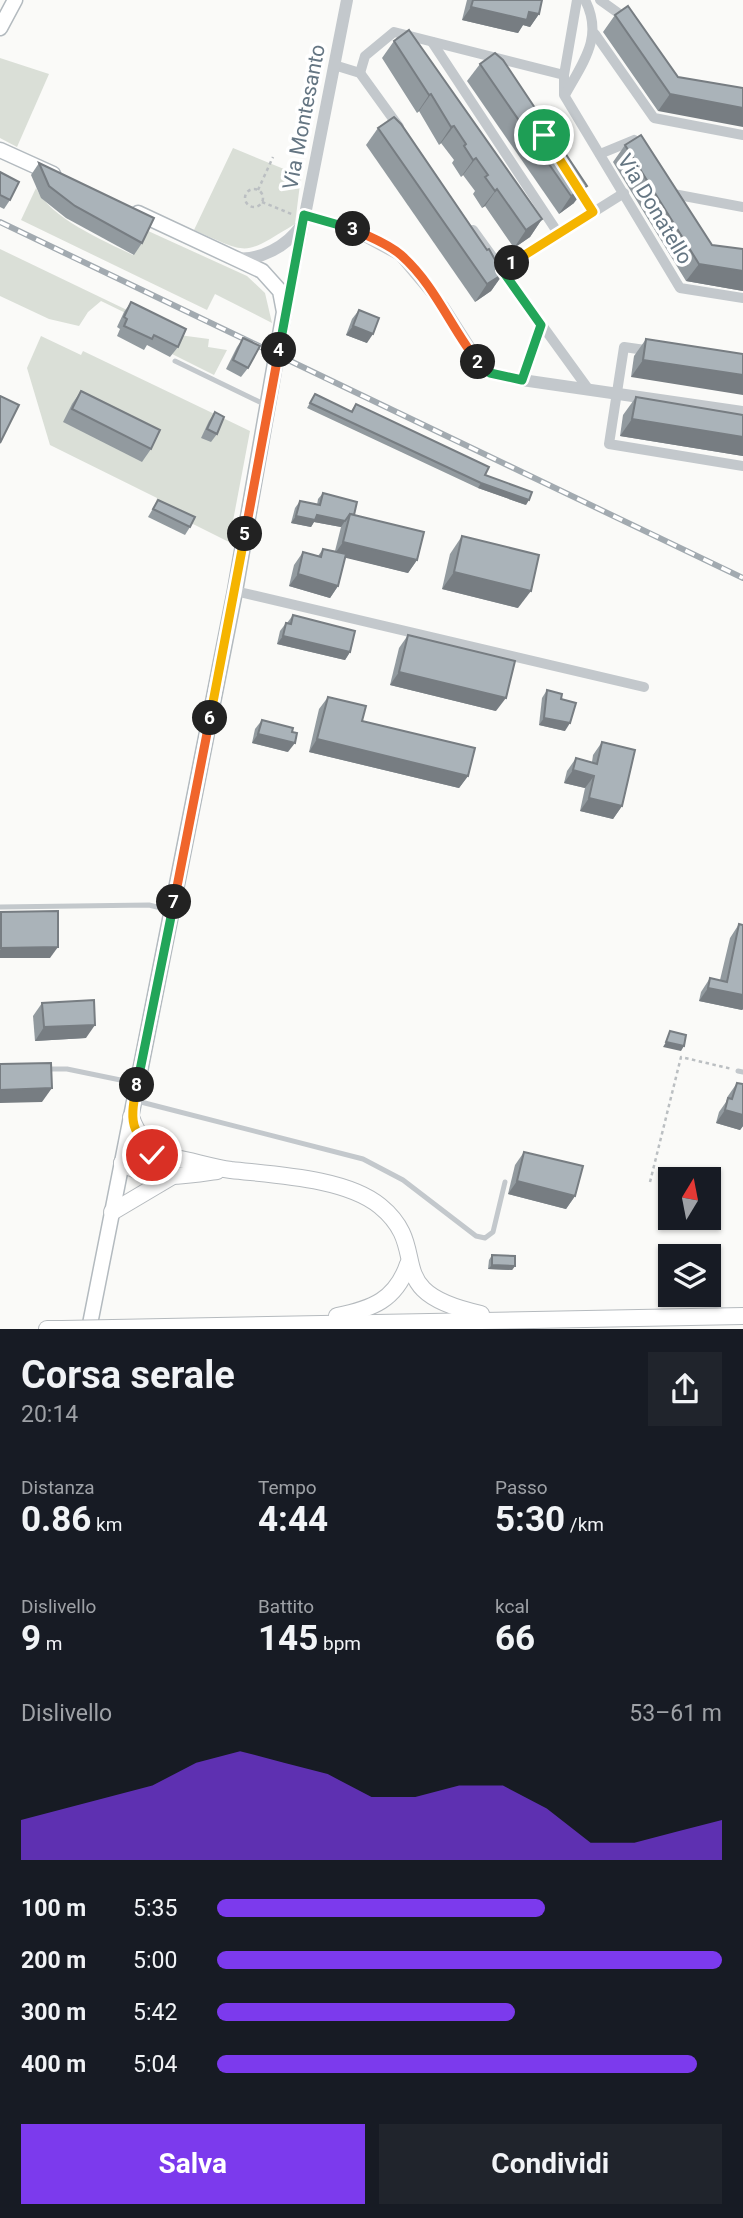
<!DOCTYPE html>
<html lang="it">
<meta charset="utf-8">
<style>
body{margin:0;font-family:Roboto,sans-serif;background:#20242c;color:#f1f3f6;height:100vh;display:flex;flex-direction:column;font-size:26px;white-space:nowrap}
*{box-sizing:border-box;margin:0}
p{font-size:23px;color:#9ea1a6}
.icon{flex:none;width:38px;height:38px;fill:none;stroke:currentColor;stroke-width:2;stroke-linecap:round;stroke-linejoin:round}
.map{position:relative;height:1329px;overflow:hidden}
.side{display:flex;flex-direction:column;background:#171b24;flex:1}
.side>*{flex:none}
.needle{width:46px;rotate:10deg}
.fabs{position:absolute;left:658px;top:1167px;display:grid;gap:14px}
.fabs a{display:grid;place-items:center;width:63px;height:63px;border-radius:0px;background:#171b24;box-shadow:0 2px 5px #0004;font-size:35px}
.pin{position:absolute;display:grid;place-items:center;width:60px;height:60px;color:#fff;margin:-30px;border:4px solid #fff;border-radius:50%;box-shadow:0 2px 7px #0007}
.km{position:absolute;width:35px;height:35px;margin:-18px;border-radius:50%;background:#222;color:#fff;font-size:19px;line-height:35px;text-align:center}
.round{display:grid;place-items:center;flex:none;width:74px;height:74px;border-radius:0px;background:#20242c}
.headline{display:flex;align-items:center;justify-content:space-between;height:119px;padding:0 21px}
h1{font-size:38px;font-weight:700;line-height:52px}
.metrics{display:grid;grid-template-columns:repeat(3,1fr);gap:10px;height:119px;padding:7px 21px}
.metrics div{display:grid;align-content:center}
.metrics b{font-size:35px;font-weight:700}
.metrics small{font-size:19px;font-weight:400}
.metrics p{font-size:19px}
.chart{height:196px;padding:14px 21px}
.chart p{display:flex;justify-content:space-between}
.chart svg{width:100%;height:126px;margin-top:7px;fill:#7c3aed;opacity:.7}
.action{display:flex;gap:14px;margin-top:auto;padding:14px 21px}
.action a{flex:1;height:80px;border-radius:0px;background:#7c3aed;color:#fff;font-size:28px;font-weight:700;line-height:80px;text-align:center}
.action a+a{background:#20242c;color:#f1f3f6}
ul{padding:0 21px;list-style:none;font-size:23px}
li{display:grid;grid-template-columns:112px 84px 1fr;align-items:center;height:52px}
li i{height:18px;border-radius:9px;background:#7c3aed}
.map>svg:first-child{display:block}
.green{fill:#dadfd7}
.lines{fill:none;stroke-linecap:round;stroke-linejoin:round}
.secondary-casing{stroke:#b3babf;stroke-width:17}
.primary-casing{stroke:#b5babe;stroke-width:18}
.path{stroke:#bbbfc2;stroke-width:2.5;stroke-dasharray:3.5 3.5;stroke-linecap:butt}
.service{stroke:#c3c8cc;stroke-width:5}
.minor{stroke:#c3c8cc;stroke-width:10}
.tertiary{stroke:#c3c8cc;stroke-width:12}
.secondary{stroke:#fff;stroke-width:14}
.primary{stroke:#fff;stroke-width:16}
.rail-casing{stroke:#a2aab0;stroke-width:6}
.rail{stroke:#fff;stroke-width:3.5;stroke-dasharray:10;stroke-linecap:butt}
.primary-bridge-casing{stroke:#b5babe;stroke-width:18;stroke-linecap:butt}
.primary-bridge{stroke:#fff;stroke-width:16}
.wall{fill:#929a9f}
.shaded-wall{fill:#777d82}
.building{fill:#aab3b9;stroke:#777d82;stroke-width:2}
.split-1-casing{stroke:#fff;stroke-width:14}
.split-2-casing{stroke:#fff;stroke-width:14}
.split-3-casing{stroke:#fff;stroke-width:14}
.split-4-casing{stroke:#fff;stroke-width:14}
.split-5-casing{stroke:#fff;stroke-width:14}
.split-6-casing{stroke:#fff;stroke-width:14}
.split-7-casing{stroke:#fff;stroke-width:14}
.split-8-casing{stroke:#fff;stroke-width:14}
.split-9-casing{stroke:#fff;stroke-width:14}
.split-1{stroke:#f5b400;stroke-width:9}
.split-2{stroke:#22a559;stroke-width:9}
.split-3{stroke:#f0652b;stroke-width:9}
.split-4{stroke:#22a559;stroke-width:9}
.split-5{stroke:#f0652b;stroke-width:9}
.split-6{stroke:#f5b400;stroke-width:9}
.split-7{stroke:#f0652b;stroke-width:9}
.split-8{stroke:#22a559;stroke-width:9}
.split-9{stroke:#f5b400;stroke-width:9}
.labels{text-anchor:middle;dominant-baseline:central;stroke-width:7;stroke-linejoin:round;paint-order:stroke}
.street-label{font-size:21px;fill:#657683;stroke:#fff}
</style>
<div class="map">
<svg width="743" height="1329" viewBox="0 0 743 1329">
<rect width="100%" height="100%" fill="#fafaf8"/>
<g class="green">
<path d="M0 58 49 74 17 147 0 138Z"/>
<path d="M233 148 301 176 295 224C242 256 251 255 194 230Z"/>
<path d="M36 188C50 218 104 241 133 255L146 230 247 276 265 293 272 323 215 294 207 310 21 220Z"/>
<path d="M0 249 179 335 209 339 208 347 227 350 214 375 172 354 179 339 101 301 88 312 79 326 49 319 0 296Z"/>
<path d="M41 336 81 355 83 351 250 431 229 542 155 505 157 498 50 445 27 368Z"/>
</g>
<g class="lines">
<defs>
<g id="secondary">
<path d="M0 28 15 0"/>
<path d="M0 150 53 174"/>
<path d="M89 1329 235 591 284 312 280 291 262 271 138 213"/>
</g>
<g id="primary">
<path d="M131 1117C138 1137 146 1144 165 1153"/>
<path d="M122 1163C133 1158 140 1155 152 1155 179 1156 204 1166 231 1170 275 1175 346 1178 380 1206 435 1251 376 1291 481 1314"/>
<path d="M122 1163C152 1182 184 1176 217 1171"/>
<path d="M112 1212 171 1177"/>
<path d="M337 1316C372 1309 396 1300 408 1264"/>
<path d="M113 1328 743 1316"/>
<path d="M47 1329H62"/>
</g>
</defs>
<use href="#secondary" class="secondary-casing"/>
<use href="#primary" class="primary-casing"/>
<g class="path">
<circle cx="254" cy="198" r="9"/>
<path d="M258 190 273 157"/>
<path d="M262 202 294 215"/>
<path d="M650 1182 681 1057 732 1069"/>
</g>
<g class="service">
<path d="M175 361 266 405"/>
<path d="M0 907 149 905 169 910"/>
<path d="M45 1069H67L135 1083"/>
<path d="M738 1071 743 1072"/>
<path d="M137 1101 363 1159 403 1180 476 1236 485 1238 493 1232 505 1182"/>
</g>
<g class="minor">
<path d="M577 0 564 75V95L680 288 743 298"/>
<path d="M600 0 628 20"/>
<path d="M595 34 654 118 743 135"/>
<path d="M432 42 558 233"/>
<path d="M334 65 360 73 399 127"/>
<path d="M360 73 365 56 394 32 564 75"/>
<path d="M565 95C583 62 604 37 585 0"/>
<path d="M600 154 634 140 640 150"/>
<path d="M575 183 593 212"/>
<path d="M668 193 743 207"/>
<path d="M473 230 589 390"/>
<path d="M501 270 624 193"/>
<path d="M652 351 624 347 609 444 743 466"/>
<path d="M522 380 541 325"/>
<path d="M235 591 644 687"/>
</g>
<g class="tertiary">
<path d="M304 215 346 226 400 255 443 306 482 367 490 373 522 380 743 412"/>
<path d="M236 258C260 261 287 246 301 226"/>
<path d="M286 312 347 0"/>
</g>
<use href="#secondary" class="secondary"/>
<use href="#primary" class="primary"/>
<defs>
<path id="rail" d="M0 222 743 578"/>
</defs>
<use href="#rail" class="rail-casing"/>
<use href="#rail" class="rail"/>
<defs>
<path id="primary-bridge" d="M62 1329 113 1328"/>
</defs>
<use href="#primary-bridge" class="primary-bridge-casing"/>
<use href="#primary-bridge" class="primary-bridge"/>
</g>
<g class="wall">
<path d="M467 0H542L539 14 530 27 523 25 518 33 462 20Z"/>
<path d="M615 15 678 77 743 88 658 111 603 32Z"/>
<path d="M394 41 542 219 530 237 514 248 485 206 482 208 473 194 475 191 463 175 461 177 452 163 454 160 441 143 439 145 419 111 417 113 382 58Z"/>
<path d="M495 53 574 203 559 214 467 81 480 64Z"/>
<path d="M378 128 487 250 503 274 491 291 475 302 366 145Z"/>
<path d="M625 145 712 245 743 249V291L686 281 613 162Z"/>
<path d="M39 163 142 243 134 255 66 218 41 198 31 175Z"/>
<path d="M0 172 10 200 4 209 0 207Z"/>
<path d="M131 302 178 347 170 357 147 345 144 350 117 336 120 329 117 327 124 312Z"/>
<path d="M359 310 367 343 346 335 352 319Z"/>
<path d="M243 338 248 368 241 377 226 369 237 347Z"/>
<path d="M646 339 743 354 631 377 634 356Z"/>
<path d="M81 391 151 449 142 462 63 422 72 404Z"/>
<path d="M315 394 351 411 356 404 485 475 526 505 478 488 307 408Z"/>
<path d="M636 397 743 415V456L620 436 623 415Z"/>
<path d="M215 412 217 434 211 442 201 438 209 421Z"/>
<path d="M323 493 417 560 408 573 345 557 338 586 330 598 289 586 294 565 303 552 318 556 323 549 335 551 341 527 314 522 311 527 291 523 295 508 300 501 317 505 318 499Z"/>
<path d="M158 500 190 527 185 535 148 517Z"/>
<path d="M462 536 518 608 442 589 450 554Z"/>
<path d="M293 615 350 652 345 660 277 644 280 631 286 623H287Z"/>
<path d="M408 635 496 711 390 685 399 648Z"/>
<path d="M547 690 561 699 565 731 539 725 542 698Z"/>
<path d="M328 697 362 721 468 776 459 788 309 752 319 709Z"/>
<path d="M262 720 288 752 252 743 255 729Z"/>
<path d="M602 742 622 806 613 819 580 811 585 788 564 783 567 771 576 758 592 762 593 755Z"/>
<path d="M1 912 50 958H0Z"/>
<path d="M739 924 743 925V1009L742 1010 699 1001 701 992 710 978 720 980 730 938Z"/>
<path d="M42 1003 86 1038 35 1041 33 1016Z"/>
<path d="M737 1083 743 1084V1126L740 1130 716 1123 719 1112 726 1102 728 1096Z"/>
<path d="M524 1152 575 1196 566 1209 508 1194 515 1165Z"/>
<path d="M492 1255 515 1266 512 1270 488 1269 489 1260Z"/>
</g>
<g class="shaded-wall">
<path d="M471 7 529 12 539 14 530 27 523 25 518 33 462 20Z"/>
<path d="M431 94 419 111 417 113 429 95Z"/>
<path d="M670 94 743 108V127L658 111Z"/>
<path d="M454 126 441 143 439 145 451 127Z"/>
<path d="M476 158 463 175 461 177 473 160Z"/>
<path d="M587 186 574 203 559 214 571 196Z"/>
<path d="M497 189 485 206 482 208 495 191Z"/>
<path d="M542 219 530 237 514 248 526 230Z"/>
<path d="M699 264 743 271V291L686 281Z"/>
<path d="M503 274 491 291 475 302 487 284Z"/>
<path d="M353 326 373 334 367 343 346 335Z"/>
<path d="M643 360 743 375V395L631 377Z"/>
<path d="M632 419 743 437V456L620 436Z"/>
<path d="M481 483 529 500 526 505 478 488Z"/>
<path d="M317 515 345 521 341 527 314 522 311 527 291 523 296 516Z"/>
<path d="M343 542 417 560 408 573 334 555Z"/>
<path d="M454 572 531 591 518 608 442 589Z"/>
<path d="M298 574 338 586 330 598 289 586Z"/>
<path d="M283 636 350 652 345 660 277 644Z"/>
<path d="M399 672 506 698 496 711 390 685Z"/>
<path d="M544 718 570 723 565 731 539 725Z"/>
<path d="M258 734 295 743 288 752 252 743Z"/>
<path d="M317 739 468 776 459 788 309 752Z"/>
<path d="M573 770 594 776 585 788 564 783Z"/>
<path d="M589 798 622 806 613 819 580 811Z"/>
<path d="M58 947 50 958H0V950L1 948Z"/>
<path d="M708 988 743 995V1009L742 1010 699 1001Z"/>
<path d="M95 1025 86 1038 35 1041 44 1027Z"/>
<path d="M666 1042 684 1046 681 1051 663 1047Z"/>
<path d="M52 1088 42 1102 0 1103V1090Z"/>
<path d="M725 1110 743 1115V1126L740 1130 716 1123Z"/>
<path d="M517 1181 575 1196 566 1209 508 1194Z"/>
<path d="M492 1265 515 1266 512 1270 488 1269Z"/>
</g>
<g class="building">
<path d="M473 0H542L539 14 529 12 527 20 471 7Z"/>
<path d="M628 6 678 77 743 88V108L670 94 615 15Z"/>
<path d="M409 30 542 219 526 230 497 189 495 191 485 177 488 175 476 158 473 160 464 146 466 144 454 126 451 127 431 94 429 95 394 41Z"/>
<path d="M495 53 503 60 587 186 571 196 480 64Z"/>
<path d="M394 117 401 124 487 250 489 249 503 274 487 284 378 128Z"/>
<path d="M641 135 712 245 743 249V271L699 264 625 145Z"/>
<path d="M39 163 154 218 142 243 75 206 49 186Z"/>
<path d="M0 172 19 182 10 200 0 195Z"/>
<path d="M131 302 186 329 178 347 154 335 152 339 124 326 127 319 124 317Z"/>
<path d="M359 310 379 318 373 334 353 326Z"/>
<path d="M243 338 260 346 248 368 233 360Z"/>
<path d="M646 339 743 354V375L643 360Z"/>
<path d="M81 391 160 430 151 449 72 409Z"/>
<path d="M315 394 352 412 356 404 489 467 485 475 532 492 529 500 481 483 310 403Z"/>
<path d="M0 396 19 405 0 443Z"/>
<path d="M636 397 743 415V437L632 419Z"/>
<path d="M215 412 224 417 217 434 207 429Z"/>
<path d="M323 493 357 502 354 515 350 514 345 521 317 515 315 520 296 516 300 501 320 505Z"/>
<path d="M158 500 195 517 190 527 153 509Z"/>
<path d="M350 514 424 532 417 560 343 542Z"/>
<path d="M462 536 539 555 531 591 454 572Z"/>
<path d="M323 549 346 554 338 586 298 574 303 552 321 557Z"/>
<path d="M293 615 355 631 350 652 283 636 286 623 291 624Z"/>
<path d="M408 635 515 661 506 698 399 672Z"/>
<path d="M547 690 562 694 561 699 576 703 570 723 544 718Z"/>
<path d="M328 697 366 706 362 721 475 748 468 776 317 739Z"/>
<path d="M262 720 293 728 292 732 297 733 295 743 258 734Z"/>
<path d="M602 742 635 750 622 806 589 798 594 776 573 770 576 758 597 764Z"/>
<path d="M58 911V947L1 948V912Z"/>
<path d="M739 924 743 925V995L708 988 710 978 727 982Z"/>
<path d="M94 1000 95 1025 44 1027 42 1003Z"/>
<path d="M670 1031 686 1035 684 1046 666 1042Z"/>
<path d="M51 1063 52 1088 0 1090V1064Z"/>
<path d="M737 1083 743 1084V1115L725 1110 728 1098 732 1099Z"/>
<path d="M524 1152 583 1166 575 1196 517 1181Z"/>
<path d="M492 1255 515 1256V1266L492 1265Z"/>
</g>
<g class="lines">
<defs>
<path id="split-1" d="M512 263 593 212 544 135"/>
<path id="split-2" d="M478 362 490 373 522 380 541 325 502 270 512 263"/>
<path id="split-3" d="M353 229C369 237 387 243 401 255 435 285 451 328 478 362"/>
<path id="split-4" d="M279 350 304 215 353 229"/>
<path id="split-5" d="M245 534 279 350"/>
<path id="split-6" d="M210 718 245 534"/>
<path id="split-7" d="M174 902 210 718"/>
<path id="split-8" d="M137 1085 174 902"/>
<path id="split-9" d="M137 1085C128 1127 131 1137 170 1156L152 1155"/>
</defs>
<use href="#split-1" class="split-1-casing"/>
<use href="#split-2" class="split-2-casing"/>
<use href="#split-3" class="split-3-casing"/>
<use href="#split-4" class="split-4-casing"/>
<use href="#split-5" class="split-5-casing"/>
<use href="#split-6" class="split-6-casing"/>
<use href="#split-7" class="split-7-casing"/>
<use href="#split-8" class="split-8-casing"/>
<use href="#split-9" class="split-9-casing"/>
<use href="#split-1" class="split-1"/>
<use href="#split-2" class="split-2"/>
<use href="#split-3" class="split-3"/>
<use href="#split-4" class="split-4"/>
<use href="#split-5" class="split-5"/>
<use href="#split-6" class="split-6"/>
<use href="#split-7" class="split-7"/>
<use href="#split-8" class="split-8"/>
<use href="#split-9" class="split-9"/>
</g>
<g class="labels">
<g class="street-label">
<text transform="translate(304 117) rotate(-79)">Via Montesanto</text>
<text transform="translate(655 209) rotate(59)">Via Donatello</text>
</g>
</g>
</svg>
<div class="fabs">
<a><svg class="needle" viewBox="-14 -14 28 28"><path d="M0-13l5 13h-10z" fill="#e53935"/><path d="M0 13l5-13h-10z" fill="#9ea1a6"/></svg></a>
<a><svg class="icon" aria-label="layers" viewBox="0 0 24 24"><path d="M12 4l9 5-9 5-9-5zM3 14l9 5 9-5"/></svg></a>
</div>
<div class="pin" style="left:544px;top:135px;background:#1e9e55"><svg class="icon" aria-label="arrive" viewBox="0 0 24 24"><path d="M6 21V4h12l-3 4 3 4H6"/></svg></div>
<div class="pin" style="left:152px;top:1155px;background:#d93025"><svg class="icon" aria-label="check" viewBox="0 0 24 24"><path d="M5 12l5 5 9-10"/></svg></div>
<b class="km" style="left:512px;top:263px">1</b>
<b class="km" style="left:478px;top:362px">2</b>
<b class="km" style="left:353px;top:229px">3</b>
<b class="km" style="left:279px;top:350px">4</b>
<b class="km" style="left:245px;top:534px">5</b>
<b class="km" style="left:210px;top:718px">6</b>
<b class="km" style="left:174px;top:902px">7</b>
<b class="km" style="left:137px;top:1085px">8</b>
</div>
<section class="side">
<div class="headline"><div><h1>Corsa serale</h1><p>20:14</p></div><a class="round"><svg class="icon" aria-label="share" viewBox="0 0 24 24"><path d="M12 15V3M7 8l5-5 5 5M5 13v7h14v-7"/></svg></a></div>
<div class="metrics">
<div><p>Distanza</p><b>0.86<small> km</small></b></div>
<div><p>Tempo</p><b>4:44</b></div>
<div><p>Passo</p><b>5:30<small> /km</small></b></div>
</div>
<div class="metrics">
<div><p>Dislivello</p><b>9<small> m</small></b></div>
<div><p>Battito</p><b>145<small> bpm</small></b></div>
<div><p>kcal</p><b>66</b></div>
</div>
<div class="chart"><p><span>Dislivello</span>53–61 m</p>
<svg viewBox="0 0 160 44" preserveAspectRatio="none"><path d="M0 44V30L10 26L20 22L30 18L40 10L50 6L60 10L70 14L80 22L90 22L100 18L110 18L120 26L130 38L140 38L150 34L160 30V44z"/></svg>
</div>
<ul>
<li><b>100 m</b>5:35<i style="width:65%"></i></li>
<li><b>200 m</b>5:00<i style="width:100%"></i></li>
<li><b>300 m</b>5:42<i style="width:59%"></i></li>
<li><b>400 m</b>5:04<i style="width:95%"></i></li>
</ul>
<div class="action"><a>Salva</a><a>Condividi</a></div>
</section>
